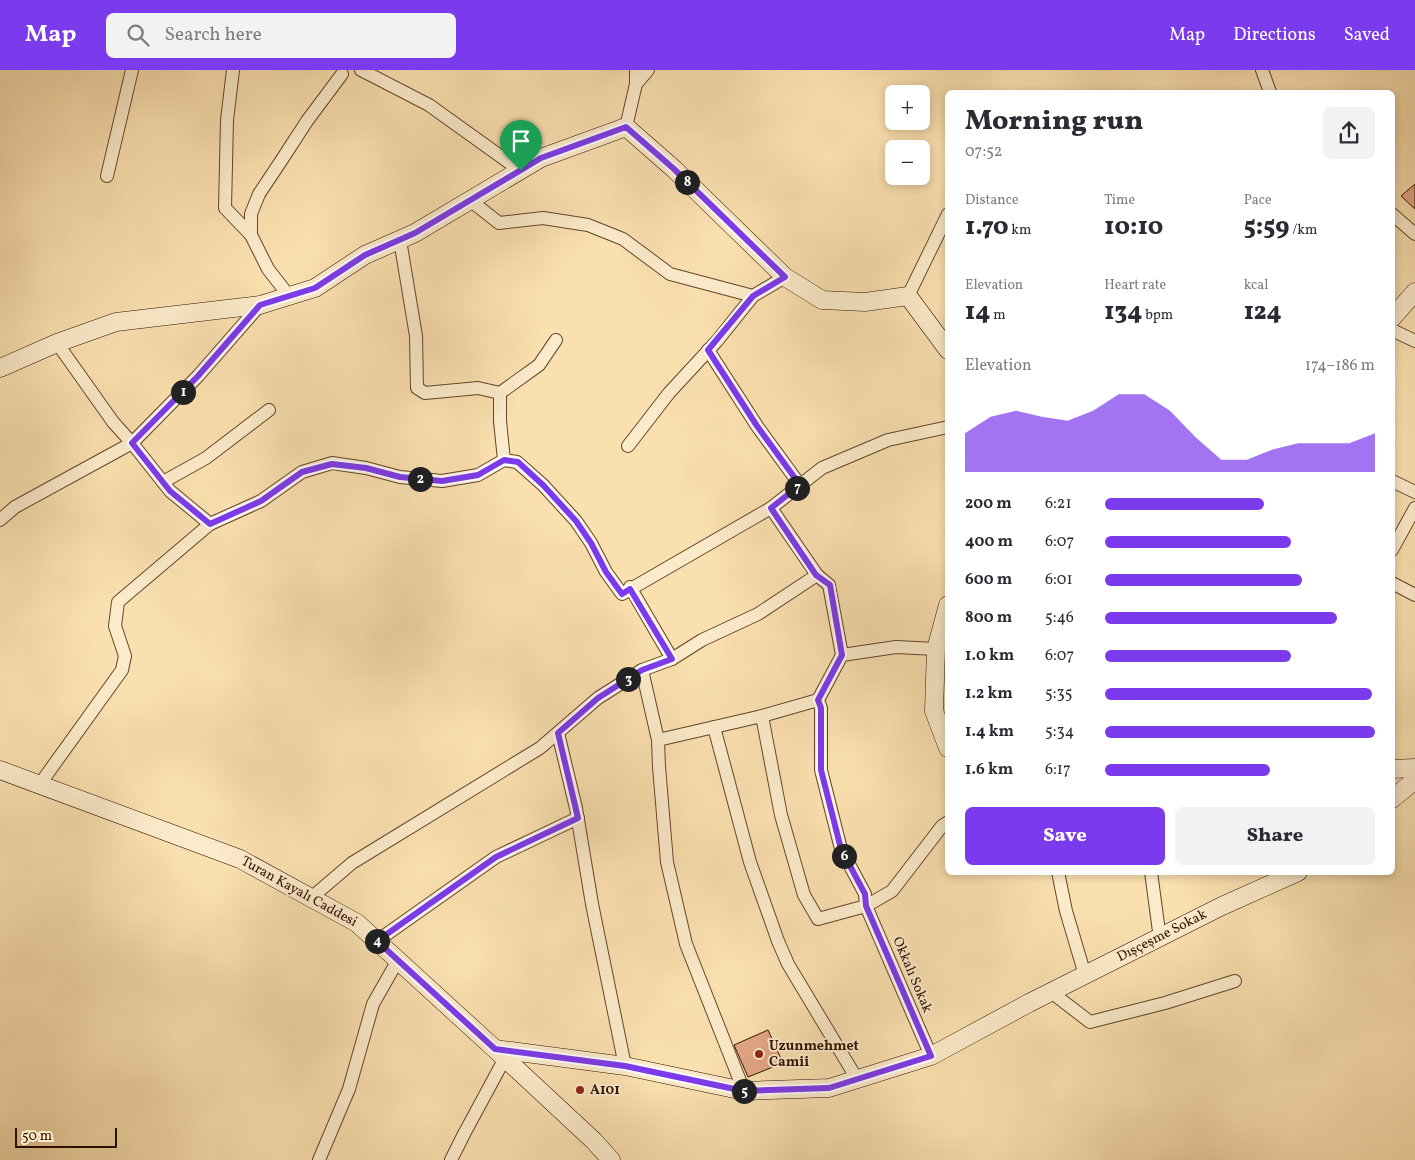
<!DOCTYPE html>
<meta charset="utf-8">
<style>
body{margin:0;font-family:Vollkorn,serif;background:#f2f2f3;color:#2b2b33;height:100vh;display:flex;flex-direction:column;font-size:19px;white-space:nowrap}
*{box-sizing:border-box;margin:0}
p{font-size:16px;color:#7c7c81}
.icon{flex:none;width:28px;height:28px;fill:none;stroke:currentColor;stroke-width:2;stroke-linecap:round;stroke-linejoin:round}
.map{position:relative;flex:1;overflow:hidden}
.details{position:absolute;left:945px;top:20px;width:450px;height:785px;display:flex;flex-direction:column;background:#fff;border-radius:8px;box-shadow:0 2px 8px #0003}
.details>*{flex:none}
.tools{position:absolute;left:885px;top:15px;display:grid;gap:10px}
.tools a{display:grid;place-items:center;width:45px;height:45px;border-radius:8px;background:#fff;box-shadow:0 2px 8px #0003;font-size:25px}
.scale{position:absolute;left:15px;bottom:12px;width:102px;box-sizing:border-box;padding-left:5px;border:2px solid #2f1101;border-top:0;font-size:14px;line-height:18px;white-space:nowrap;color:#2f1101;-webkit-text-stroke:4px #fcebcb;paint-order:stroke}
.pin{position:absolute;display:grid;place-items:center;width:42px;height:42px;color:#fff;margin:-51px -21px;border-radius:50% 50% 50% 0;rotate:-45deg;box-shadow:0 0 5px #0007}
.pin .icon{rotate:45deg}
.km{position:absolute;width:25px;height:25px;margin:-12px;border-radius:50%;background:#222;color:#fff;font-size:14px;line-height:25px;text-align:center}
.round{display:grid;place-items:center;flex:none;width:52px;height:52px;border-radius:8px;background:#f2f2f3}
.head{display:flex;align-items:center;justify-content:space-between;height:85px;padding:0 20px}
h1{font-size:28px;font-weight:800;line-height:38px}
.metrics{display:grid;grid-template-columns:repeat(3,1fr);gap:8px;height:85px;padding:5px 20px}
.metrics div{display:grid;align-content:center}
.metrics b{font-size:25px;font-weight:800}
.metrics small{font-size:14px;font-weight:400}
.metrics p{font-size:14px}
.chart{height:140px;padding:10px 20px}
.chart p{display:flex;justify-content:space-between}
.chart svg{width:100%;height:90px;margin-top:5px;fill:#7c3aed;opacity:.7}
.action{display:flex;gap:10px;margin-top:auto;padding:10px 20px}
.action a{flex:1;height:58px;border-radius:8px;background:#7c3aed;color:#fff;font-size:20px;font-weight:800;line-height:58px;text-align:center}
.action a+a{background:#f2f2f3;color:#2b2b33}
ul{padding:0 20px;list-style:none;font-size:16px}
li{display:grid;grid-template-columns:80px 60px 1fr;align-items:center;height:38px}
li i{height:12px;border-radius:6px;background:#7c3aed}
header{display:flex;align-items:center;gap:30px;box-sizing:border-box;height:70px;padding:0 25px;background:#7c3aed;color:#fff}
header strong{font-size:24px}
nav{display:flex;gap:28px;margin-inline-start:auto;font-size:18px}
.search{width:350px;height:45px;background:#f2f2f3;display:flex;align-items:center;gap:12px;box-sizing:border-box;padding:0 18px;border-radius:8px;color:#7c7c81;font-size:19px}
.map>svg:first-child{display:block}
.building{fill:#e3a685;stroke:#2f1101}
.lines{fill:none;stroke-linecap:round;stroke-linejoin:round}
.street-casing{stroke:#62452c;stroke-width:14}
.secondary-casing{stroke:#2f1101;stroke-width:19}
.street{stroke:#fcebcb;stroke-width:12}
.secondary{stroke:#fcebcb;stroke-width:18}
.route-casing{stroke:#fff;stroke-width:10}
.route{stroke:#7c3aed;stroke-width:6}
.poi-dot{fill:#8f2418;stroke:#fcebcb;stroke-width:2}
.labels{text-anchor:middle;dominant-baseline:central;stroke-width:4;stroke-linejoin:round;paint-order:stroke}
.street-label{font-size:14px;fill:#2f1101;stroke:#fcebcb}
.poi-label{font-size:14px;font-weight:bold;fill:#2f1101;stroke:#fcebcb;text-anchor:start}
</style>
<header>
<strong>Map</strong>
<div class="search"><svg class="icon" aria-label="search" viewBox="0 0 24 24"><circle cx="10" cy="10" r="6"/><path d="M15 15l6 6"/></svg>Search here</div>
<nav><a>Map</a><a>Directions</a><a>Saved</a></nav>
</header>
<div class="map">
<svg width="1415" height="1090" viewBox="0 0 1415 1090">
<rect width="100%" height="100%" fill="#fbe0af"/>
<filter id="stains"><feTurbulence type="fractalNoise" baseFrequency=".004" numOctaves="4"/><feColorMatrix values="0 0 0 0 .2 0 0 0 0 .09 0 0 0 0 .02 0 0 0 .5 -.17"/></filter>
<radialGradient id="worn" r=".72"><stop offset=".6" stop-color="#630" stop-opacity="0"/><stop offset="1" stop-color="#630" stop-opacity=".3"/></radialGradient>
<g class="building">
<path d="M1415 114V139L1401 126Z"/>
<path d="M768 960 783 993 748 1007 734 975Z"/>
</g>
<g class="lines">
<defs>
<g id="street">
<path d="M233 0 227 50 225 138 251 165"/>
<path d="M361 0 429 35 521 101"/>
<path d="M636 0V14L648 0"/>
<path d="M1262 0 1270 22"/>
<path d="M626 57 636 14"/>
<path d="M107 106 132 0"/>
<path d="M471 131 499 153 543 148 588 155 623 169 670 204 753 226"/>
<path d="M1392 144 1415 164"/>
<path d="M400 170 416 266 417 318 425 323 478 318 500 323 539 295 556 270"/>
<path d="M289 226 268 199 251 165V144L259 124 281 91 307 51 342 4"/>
<path d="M908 226 948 144"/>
<path d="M260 235 198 306 132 373 170 421 210 454 261 431 302 402 332 393 366 398 400 407 442 411 478 405 504 390 517 392 543 415 576 451 591 473 606 502 622 524 771 438 822 398 888 370 948 357"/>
<path d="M1392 260 1415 271"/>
<path d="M708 280 757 356 800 415"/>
<path d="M500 323V351L504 390"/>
<path d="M628 376 669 323 717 271 753 226 785 207"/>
<path d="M1392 411 1415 422"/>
<path d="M163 412 206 388 269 340"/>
<path d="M0 450 15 437 132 373 113 352 57 273"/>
<path d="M1392 480 1415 438"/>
<path d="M817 505 829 515 842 585"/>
<path d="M1392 513 1415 525"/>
<path d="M630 517 672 589"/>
<path d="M642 600 658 670 659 697 667 792 686 874 744 1021"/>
<path d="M762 646 781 745 804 825 818 849 866 836 892 821 942 756 948 752"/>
<path d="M714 657 750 792 778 871 788 894 857 1009"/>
<path d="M558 663 576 738 592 834 625 996"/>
<path d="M658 670 762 646 818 630"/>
<path d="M40 714 122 600 125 586 115 556 118 532 210 454"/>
<path d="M1058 802 1066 841 1085 905"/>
<path d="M1151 802 1160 869"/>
<path d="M311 828 352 793 540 678 598 628 642 600 672 589 702 570 758 544 817 505 771 438"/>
<path d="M377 871 496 787 578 748"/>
<path d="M1051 922 1090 952 1165 933 1235 911"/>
<path d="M931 986 866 836 865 824 841 779 821 700V638L818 630 842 585 896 577 936 579"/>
<path d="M319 1090 349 1019 373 934 398 890"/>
<path d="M451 1090 464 1064 505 988"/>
</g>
<g id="secondary">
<path d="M1392 248 1415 222"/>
<path d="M0 298 57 273 116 252 260 235 315 218 365 185 415 163 541 88 626 57 674 99 785 207 822 230 865 232 908 226 948 280"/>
<path d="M948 535 936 579 934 641 948 678"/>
<path d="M1392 699 1415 698"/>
<path d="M0 700 240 789 357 853 495 979 594 1071 611 1090"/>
<path d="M1392 729 1415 710"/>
<path d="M495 979 625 996 744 1021 829 1018 931 986 1029 933 1222 836 1298 802"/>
</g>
</defs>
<use href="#street" class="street-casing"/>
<use href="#secondary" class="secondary-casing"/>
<use href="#street" class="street"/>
<use href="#secondary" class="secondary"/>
</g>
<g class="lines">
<defs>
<path id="route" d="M626 57 674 99 785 207 753 226 708 280 757 356 800 415 771 438 816 505 830 515 842 585 818 630 821 638V700L841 779 865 824 866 836 931 986 829 1018 744 1021 625 996 495 979 377 871 496 787 578 748 558 663 598 628 642 600 672 589 630 519 622 524 606 502 591 473 576 451 543 415 518 392 504 390 478 405 442 411 400 407 366 398 332 394 302 402 261 431 210 454 170 421 132 373 198 306 260 235 315 218 365 185 415 163 541 88Z"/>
</defs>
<use href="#route" class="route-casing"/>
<use href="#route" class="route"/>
</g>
<g class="poi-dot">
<circle cx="759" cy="984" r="5"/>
<circle cx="580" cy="1020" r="5"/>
</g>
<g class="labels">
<g class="street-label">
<text transform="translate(299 822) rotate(29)">Turan Kayalı Caddesi</text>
<text transform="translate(1162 866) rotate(-27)">Dışçeşme Sokak</text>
<text transform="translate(912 905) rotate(67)">Okkalı Sokak</text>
</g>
<g class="poi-label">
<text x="769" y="976">Uzunmehmet<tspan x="769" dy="16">Camii</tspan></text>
<text x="590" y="1020">A101</text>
</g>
</g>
<rect width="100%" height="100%" filter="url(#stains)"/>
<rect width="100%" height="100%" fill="url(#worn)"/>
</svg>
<div class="tools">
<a>+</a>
<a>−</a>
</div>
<div class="scale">50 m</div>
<div class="pin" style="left:521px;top:101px;background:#1e9e55"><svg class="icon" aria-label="arrive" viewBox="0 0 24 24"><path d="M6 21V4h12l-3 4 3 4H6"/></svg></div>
<b class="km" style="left:183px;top:322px">1</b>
<b class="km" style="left:420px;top:409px">2</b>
<b class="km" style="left:628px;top:609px">3</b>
<b class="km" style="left:377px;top:871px">4</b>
<b class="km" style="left:744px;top:1021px">5</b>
<b class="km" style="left:844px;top:786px">6</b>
<b class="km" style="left:797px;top:418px">7</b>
<b class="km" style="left:687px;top:112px">8</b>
<section class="details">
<div class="head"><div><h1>Morning run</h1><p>07:52</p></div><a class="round"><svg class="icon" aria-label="share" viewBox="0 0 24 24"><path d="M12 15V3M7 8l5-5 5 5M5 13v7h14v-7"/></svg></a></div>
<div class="metrics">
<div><p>Distance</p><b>1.70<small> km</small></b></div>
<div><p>Time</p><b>10:10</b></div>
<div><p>Pace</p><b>5:59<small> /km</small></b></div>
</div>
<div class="metrics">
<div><p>Elevation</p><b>14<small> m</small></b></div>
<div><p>Heart rate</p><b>134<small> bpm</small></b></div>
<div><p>kcal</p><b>124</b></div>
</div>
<div class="chart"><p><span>Elevation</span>174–186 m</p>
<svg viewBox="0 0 160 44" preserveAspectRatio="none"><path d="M0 44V25L10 17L20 14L30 17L40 19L50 14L60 6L70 6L80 14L90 27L100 38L110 38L120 33L130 30L140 30L150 30L160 25V44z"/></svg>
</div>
<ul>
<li><b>200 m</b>6:21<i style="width:59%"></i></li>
<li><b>400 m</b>6:07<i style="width:69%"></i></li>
<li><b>600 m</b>6:01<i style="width:73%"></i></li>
<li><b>800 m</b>5:46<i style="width:86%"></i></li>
<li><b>1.0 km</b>6:07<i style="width:69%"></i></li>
<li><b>1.2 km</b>5:35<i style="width:99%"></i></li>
<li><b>1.4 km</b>5:34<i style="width:100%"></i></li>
<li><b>1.6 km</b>6:17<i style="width:61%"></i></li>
</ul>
<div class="action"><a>Save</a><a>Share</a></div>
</section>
</div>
